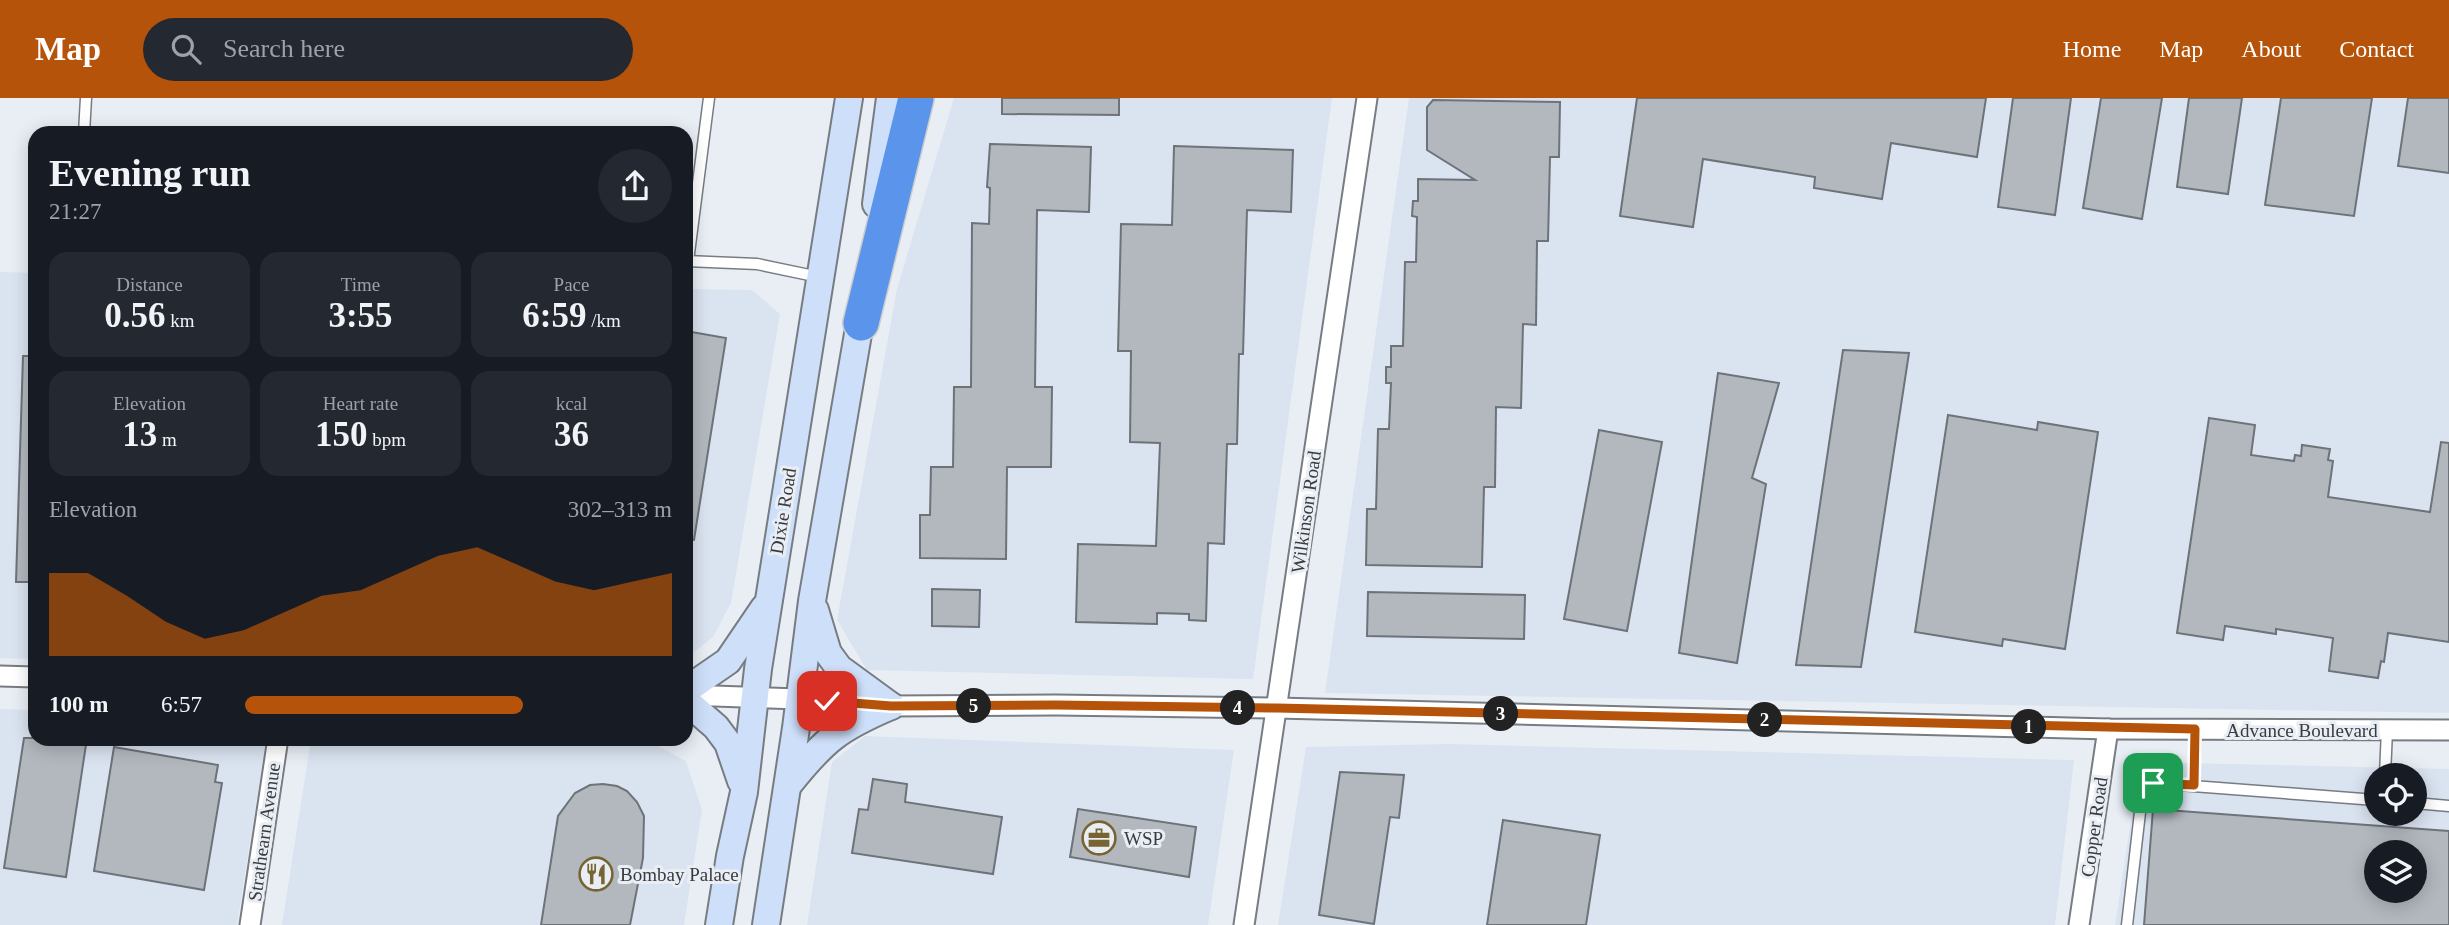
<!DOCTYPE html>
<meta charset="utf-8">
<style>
body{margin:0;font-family:"Times New Roman",serif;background:#242831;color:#f1f3f6;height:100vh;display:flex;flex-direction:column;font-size:26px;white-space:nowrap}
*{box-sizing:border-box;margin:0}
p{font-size:23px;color:#9ea1a6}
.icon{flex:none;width:38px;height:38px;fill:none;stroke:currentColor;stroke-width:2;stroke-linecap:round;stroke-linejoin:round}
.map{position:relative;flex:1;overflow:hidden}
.panel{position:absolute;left:28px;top:28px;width:665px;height:620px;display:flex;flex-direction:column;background:#171b24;border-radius:21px;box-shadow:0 4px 18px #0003}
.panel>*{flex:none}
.tools{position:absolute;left:2364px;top:665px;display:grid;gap:14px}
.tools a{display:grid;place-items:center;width:63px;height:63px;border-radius:50%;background:#171b24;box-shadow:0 4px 18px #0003;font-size:35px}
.pin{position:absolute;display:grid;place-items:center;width:60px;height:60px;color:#fff;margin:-30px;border-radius:14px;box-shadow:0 4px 10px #0006}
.km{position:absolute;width:35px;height:35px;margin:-18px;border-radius:50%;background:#222;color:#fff;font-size:19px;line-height:35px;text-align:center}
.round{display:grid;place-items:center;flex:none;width:74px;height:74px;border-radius:37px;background:#242831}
.summary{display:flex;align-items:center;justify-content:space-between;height:119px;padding:0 21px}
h1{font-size:38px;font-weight:600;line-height:52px}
.metrics{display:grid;grid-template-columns:repeat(3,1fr);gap:10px;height:119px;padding:7px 21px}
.metrics div{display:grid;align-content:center;border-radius:18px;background:#242831;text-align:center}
.metrics b{font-size:35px;font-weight:600}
.metrics small{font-size:19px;font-weight:400}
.metrics p{font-size:19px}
.chart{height:196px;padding:14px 21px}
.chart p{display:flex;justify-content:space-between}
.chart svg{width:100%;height:126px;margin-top:7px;fill:#b45309;opacity:.7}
ul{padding:0 21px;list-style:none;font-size:23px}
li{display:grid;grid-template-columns:112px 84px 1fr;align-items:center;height:52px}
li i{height:18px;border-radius:9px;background:#b45309}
header{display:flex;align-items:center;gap:42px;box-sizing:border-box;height:98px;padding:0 35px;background:#b45309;color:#fff}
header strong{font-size:33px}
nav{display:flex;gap:38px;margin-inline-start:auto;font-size:24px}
.search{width:490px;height:63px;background:#242831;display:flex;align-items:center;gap:18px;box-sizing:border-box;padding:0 24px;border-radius:38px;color:#9ea1a6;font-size:26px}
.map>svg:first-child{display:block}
.built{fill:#dae3f0;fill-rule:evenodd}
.building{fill:#b3b8bf;stroke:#6e7379;stroke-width:2;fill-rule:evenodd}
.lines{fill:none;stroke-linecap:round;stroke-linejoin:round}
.lane-casing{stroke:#777c82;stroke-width:13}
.street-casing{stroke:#777c82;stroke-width:23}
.secondary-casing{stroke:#777c82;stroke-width:30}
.highway-casing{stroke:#cccccd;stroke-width:38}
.lane{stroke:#fff;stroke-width:10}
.street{stroke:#fff;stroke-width:19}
.secondary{stroke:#cedff9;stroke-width:26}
.highway{stroke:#5a95eb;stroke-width:35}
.route-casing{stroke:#fff;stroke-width:14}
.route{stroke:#b45309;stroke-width:9}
.labels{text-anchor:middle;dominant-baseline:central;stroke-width:6;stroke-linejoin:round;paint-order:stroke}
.street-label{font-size:19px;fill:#393b3e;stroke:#e9eef5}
.poi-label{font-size:19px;fill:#393b3e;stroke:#e9eef5;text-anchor:start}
</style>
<header>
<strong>Map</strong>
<div class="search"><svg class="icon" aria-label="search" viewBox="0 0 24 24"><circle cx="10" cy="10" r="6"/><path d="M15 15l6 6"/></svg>Search here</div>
<nav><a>Home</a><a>Map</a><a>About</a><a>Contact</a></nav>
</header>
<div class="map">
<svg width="2449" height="827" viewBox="0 0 2449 827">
<rect width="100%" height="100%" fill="#e9eef5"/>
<g class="built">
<path d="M954 0H1332L1253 581 867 572 837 522 897 191Z"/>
<path d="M1409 0H2449V615L1325 595Z"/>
<path d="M0 174 35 175V561L0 560Z"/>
<path d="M686 191 752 192 780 216 731 505 713 539 690 557H686Z"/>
<path d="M0 611 35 612V640L266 641 237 827H0Z"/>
<path d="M865 638 1234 652 1208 827H807L832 664Z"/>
<path d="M311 641H645L686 663 702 712 684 827H282Z"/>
<path d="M1449 646 2074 662 2055 827H1278L1306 649Z"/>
<path d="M2140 664 2449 671V827H2115ZM2376 677H2415V716H2376ZM2376 754H2415V793H2376Z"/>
</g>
<g class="building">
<path d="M1002 0H1119V17L1002 16Z"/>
<path d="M1637 0H1986L1977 59 1891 45 1882 101 1814 90 1815 79 1703 61 1693 129 1620 118Z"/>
<path d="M2013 0H2071L2055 117 1998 109Z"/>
<path d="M2101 0H2162L2142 121 2083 110Z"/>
<path d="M2189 0H2242L2228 96 2177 89Z"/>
<path d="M2281 0H2372L2354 118 2265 107Z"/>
<path d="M2408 0H2449V75L2398 68Z"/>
<path d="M1433 2 1560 4 1559 59H1550L1548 143H1537L1536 227 1523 226 1521 310 1496 309 1495 389H1484L1482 469 1366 467 1367 411H1376L1378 331H1389L1391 285H1386V269H1391V248H1403L1405 164H1416L1417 119 1412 118 1413 103H1418V81L1475 82 1427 52V9Z"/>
<path d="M990 46 1091 49 1089 114 1037 112 1035 289H1052L1051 369H1007L1006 461 920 460V417H930L931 369H953L954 289H971L972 125 989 126 990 90 987 89Z"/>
<path d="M1174 48 1293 52 1291 114 1247 112 1243 256H1239L1237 346H1227L1224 446 1208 445 1206 523 1189 522V516L1157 515V526L1076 524 1078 446 1156 448 1160 345 1130 344 1131 253H1118L1121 126 1172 127Z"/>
<path d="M686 233 726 240 694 442 686 441Z"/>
<path d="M1843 252 1909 255 1861 569 1796 567Z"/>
<path d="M23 258H35V484H16Z"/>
<path d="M1718 275 1779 285 1752 380 1766 386 1737 565 1679 555Z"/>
<path d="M1948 317 2037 332 2038 324 2098 334 2065 551 2003 541 2002 548 1915 534Z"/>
<path d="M2209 320 2255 327 2251 357 2294 363 2295 357 2301 358 2302 347 2330 351 2328 362 2333 363 2328 399 2430 414 2441 344 2449 345V544L2388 535 2384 564 2381 563 2378 580 2329 573 2333 540 2276 531V536L2225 528 2223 542 2177 535Z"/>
<path d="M1599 332 1662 344 1627 533 1564 521Z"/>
<path d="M932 491 980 492 979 529 932 528Z"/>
<path d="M1368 494 1525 497 1524 541 1367 538Z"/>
<path d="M24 640H87L66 779 4 770Z"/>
<path d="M114 649 218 667 215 684 222 685 204 792 94 773Z"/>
<path d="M1340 674 1404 677 1399 720 1390 719 1374 826 1319 817Z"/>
<path d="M873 681 907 686 905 704 1002 719 993 776 852 755 859 711 868 712Z"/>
<path d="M603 686 617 688 627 693 637 704 644 718 643 760 630 827H541L558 718 575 695 590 687Z"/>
<path d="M1078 711 1196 729 1189 779 1070 759Z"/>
<path d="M2153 711 2449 733V827H2144ZM2376 754H2415V793H2376Z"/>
<path d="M1503 722 1600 737 1586 827H1487Z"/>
</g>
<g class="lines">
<defs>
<g id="lane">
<path d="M84 35 86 0"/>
<path d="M686 163 757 166 819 179"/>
<path d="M688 163 709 0"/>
<path d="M2385 677 2387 632"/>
<path d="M2194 687 2195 631"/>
<path d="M2415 705 2449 708"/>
<path d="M2127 827 2142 697 2153 685 2376 702"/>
</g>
<g id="street">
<path d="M0 578 35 579"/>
<path d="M686 597 799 601 891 608 1056 607 1277 610 2108 631 2449 632"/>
<path d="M250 827 278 640"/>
<path d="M1244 827 1367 0"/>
<path d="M2079 827 2108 631"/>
</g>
<g id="secondary">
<path d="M876 106 890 0"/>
<path d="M815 512 828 555 839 570 891 608"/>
<path d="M686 592 728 563 764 510"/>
<path d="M686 603 716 629 728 645 741 683"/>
<path d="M789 686C824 642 839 630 891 608"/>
<path d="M719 827 730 758 744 694 758 571 849 0"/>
<path d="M766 827 796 630 812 503 863 207"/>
</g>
<path id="highway" d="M861 225 916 0"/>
</defs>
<use href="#lane" class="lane-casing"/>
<use href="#street" class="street-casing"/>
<use href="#secondary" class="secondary-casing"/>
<use href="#highway" class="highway-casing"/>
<use href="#lane" class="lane"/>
<use href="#street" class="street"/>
<use href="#secondary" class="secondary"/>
<use href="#highway" class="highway"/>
</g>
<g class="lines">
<defs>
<path id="route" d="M827 603 891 608 1056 607 1277 610 2195 631 2194 687 2153 685"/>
</defs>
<use href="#route" class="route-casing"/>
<use href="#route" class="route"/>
</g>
<defs>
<symbol id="office-ring" viewBox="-11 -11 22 22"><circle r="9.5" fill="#e9eef5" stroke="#786332" stroke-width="1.5"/><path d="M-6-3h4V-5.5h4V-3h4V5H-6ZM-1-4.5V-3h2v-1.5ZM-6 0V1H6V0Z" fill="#786332"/></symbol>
<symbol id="restaurant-ring" viewBox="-11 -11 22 22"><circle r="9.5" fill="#e9eef5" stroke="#786332" stroke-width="1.5"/><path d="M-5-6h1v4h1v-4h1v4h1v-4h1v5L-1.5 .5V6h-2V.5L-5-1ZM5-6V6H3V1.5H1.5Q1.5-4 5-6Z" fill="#786332"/></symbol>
</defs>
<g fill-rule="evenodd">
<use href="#office-ring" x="1080" y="721" width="38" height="38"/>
<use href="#restaurant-ring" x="577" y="757" width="38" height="38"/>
</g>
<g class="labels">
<g class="street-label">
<text transform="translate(783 413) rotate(-81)">Dixie Road</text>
<text transform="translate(1306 414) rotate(-82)">Wilkinson Road</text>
<text x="2302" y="632">Advance Boulevard</text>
<text transform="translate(2094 729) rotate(-82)">Copper Road</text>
<text transform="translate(264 734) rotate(-82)">Strathearn Avenue</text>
</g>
<g class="poi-label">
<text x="1124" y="740">WSP</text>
<text x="620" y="776">Bombay Palace</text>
</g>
</g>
</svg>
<div class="tools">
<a><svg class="icon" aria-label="locate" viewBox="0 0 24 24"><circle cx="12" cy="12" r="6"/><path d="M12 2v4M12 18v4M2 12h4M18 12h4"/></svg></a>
<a><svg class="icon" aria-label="layers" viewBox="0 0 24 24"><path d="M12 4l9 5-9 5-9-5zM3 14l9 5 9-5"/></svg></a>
</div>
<div class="pin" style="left:2153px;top:685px;background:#1e9e55"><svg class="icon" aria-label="arrive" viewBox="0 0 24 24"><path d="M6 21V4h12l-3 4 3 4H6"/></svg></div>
<div class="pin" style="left:827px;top:603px;background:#d93025"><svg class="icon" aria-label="check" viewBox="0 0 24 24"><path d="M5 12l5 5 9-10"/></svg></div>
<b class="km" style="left:2029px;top:629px">1</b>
<b class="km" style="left:1765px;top:622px">2</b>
<b class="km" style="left:1501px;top:616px">3</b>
<b class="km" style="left:1238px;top:610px">4</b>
<b class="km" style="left:974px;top:608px">5</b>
<section class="panel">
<div class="summary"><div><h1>Evening run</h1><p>21:27</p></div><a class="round"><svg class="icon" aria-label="share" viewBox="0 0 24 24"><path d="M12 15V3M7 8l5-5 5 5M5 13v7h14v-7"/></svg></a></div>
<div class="metrics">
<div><p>Distance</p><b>0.56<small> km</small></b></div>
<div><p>Time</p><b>3:55</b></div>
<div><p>Pace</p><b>6:59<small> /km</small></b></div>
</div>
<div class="metrics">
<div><p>Elevation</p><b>13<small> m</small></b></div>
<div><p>Heart rate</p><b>150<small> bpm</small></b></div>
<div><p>kcal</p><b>36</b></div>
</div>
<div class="chart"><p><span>Elevation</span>302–313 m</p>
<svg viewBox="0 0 160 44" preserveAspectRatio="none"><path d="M0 44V15L10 15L20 23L30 32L40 38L50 35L60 29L70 23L80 21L90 15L100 9L110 6L120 12L130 18L140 21L150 18L160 15V44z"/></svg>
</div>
<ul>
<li><b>100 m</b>6:57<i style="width:65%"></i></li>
</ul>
</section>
</div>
